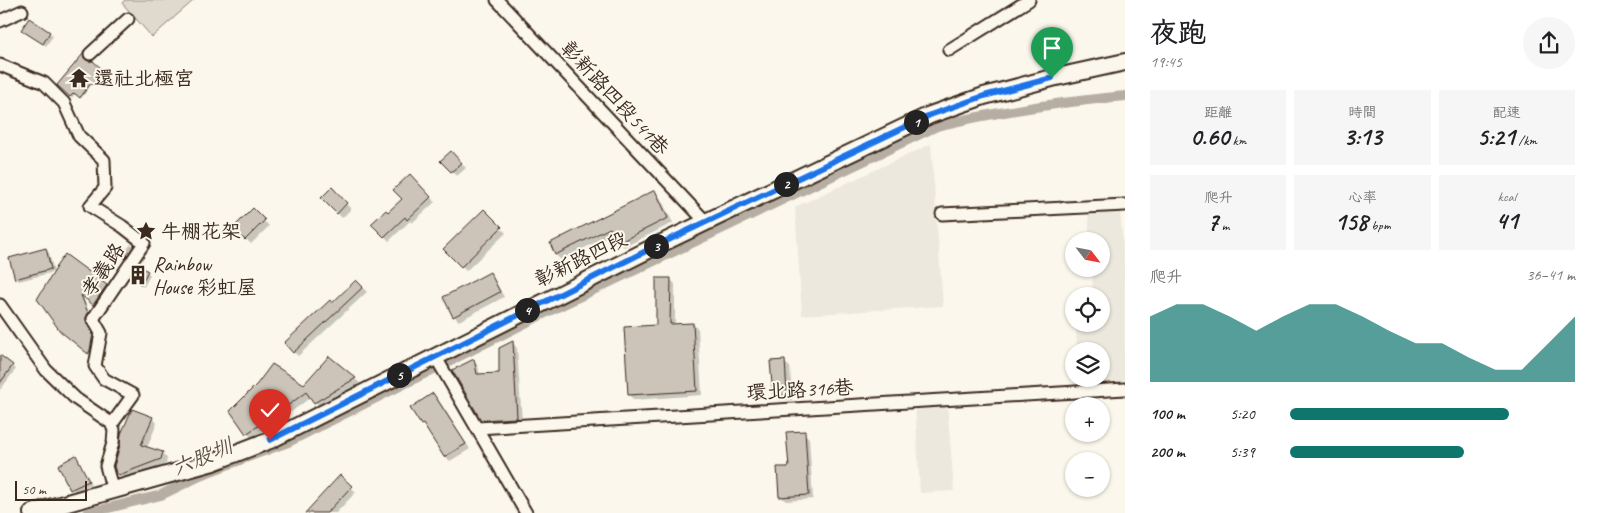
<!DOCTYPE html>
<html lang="zh-TW">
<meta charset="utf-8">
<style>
body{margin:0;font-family:Caveat,"LXGW WenKai TC",sans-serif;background:#f6f6f6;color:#202124;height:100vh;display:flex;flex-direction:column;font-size:19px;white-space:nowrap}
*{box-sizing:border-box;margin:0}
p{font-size:16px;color:#757577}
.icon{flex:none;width:28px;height:28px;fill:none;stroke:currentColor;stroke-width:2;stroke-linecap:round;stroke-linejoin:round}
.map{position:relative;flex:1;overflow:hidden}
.panel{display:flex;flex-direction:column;background:#fff;width:475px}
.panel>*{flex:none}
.needle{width:32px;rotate:122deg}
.tools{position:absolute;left:1065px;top:232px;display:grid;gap:10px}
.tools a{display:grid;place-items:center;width:45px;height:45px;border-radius:50%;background:#fff;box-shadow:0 1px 4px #0004;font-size:25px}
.scale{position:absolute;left:15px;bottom:12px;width:72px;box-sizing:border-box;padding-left:5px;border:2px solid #3b2a1e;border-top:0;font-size:14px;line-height:18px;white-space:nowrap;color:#3b2a1e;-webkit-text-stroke:4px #fbf7ec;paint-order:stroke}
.pin{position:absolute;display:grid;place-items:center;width:42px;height:42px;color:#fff;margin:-51px -21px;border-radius:50% 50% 50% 0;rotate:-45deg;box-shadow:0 0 5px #0007}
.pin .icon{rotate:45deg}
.km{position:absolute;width:25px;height:25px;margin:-12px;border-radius:50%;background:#222;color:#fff;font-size:14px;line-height:25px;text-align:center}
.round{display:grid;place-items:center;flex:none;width:52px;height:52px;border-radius:26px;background:#f6f6f6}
.overview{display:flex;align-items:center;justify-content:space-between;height:85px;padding:0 25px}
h1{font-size:28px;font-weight:700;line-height:38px}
.metrics{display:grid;grid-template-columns:repeat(3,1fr);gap:8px;height:85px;padding:5px 25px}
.metrics div{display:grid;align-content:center;border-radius:0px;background:#f6f6f6;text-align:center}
.metrics b{font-size:25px;font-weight:700}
.metrics small{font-size:14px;font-weight:400}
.metrics p{font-size:14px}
.chart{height:140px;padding:10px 25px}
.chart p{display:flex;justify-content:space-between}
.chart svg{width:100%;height:90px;margin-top:5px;fill:#0f766e;opacity:.7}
ul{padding:0 25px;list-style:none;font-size:16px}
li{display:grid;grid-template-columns:80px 60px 1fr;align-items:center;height:38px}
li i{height:12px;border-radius:6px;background:#0f766e}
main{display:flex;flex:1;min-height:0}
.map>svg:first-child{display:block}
.built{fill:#ede8dd}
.green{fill:#dfd9ce;stroke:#8d8276}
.shadow{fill:#0003}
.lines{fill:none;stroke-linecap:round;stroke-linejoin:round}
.canal{stroke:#b6aea2;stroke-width:10}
.building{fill:#ccc4b9;stroke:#3b2a1e}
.street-casing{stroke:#3b2a1e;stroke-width:15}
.secondary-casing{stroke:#3b2a1e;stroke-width:20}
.street{stroke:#fbf7ec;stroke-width:11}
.secondary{stroke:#fbf7ec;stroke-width:16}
.route-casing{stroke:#fff;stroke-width:10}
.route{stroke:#1a73e8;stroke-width:6}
.labels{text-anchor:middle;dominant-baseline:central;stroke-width:4;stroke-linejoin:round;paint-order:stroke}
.poi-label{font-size:20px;fill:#3b2a1e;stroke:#fbf7ec;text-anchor:start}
.street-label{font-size:20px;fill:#3b2a1e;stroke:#fbf7ec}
.water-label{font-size:21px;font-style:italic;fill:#605246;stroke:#fbf7ec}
</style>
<main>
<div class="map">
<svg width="1125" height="513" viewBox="0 0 1125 513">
<rect width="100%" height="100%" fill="#fbf7ec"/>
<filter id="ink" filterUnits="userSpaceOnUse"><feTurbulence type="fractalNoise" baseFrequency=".02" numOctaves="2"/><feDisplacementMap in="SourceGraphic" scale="10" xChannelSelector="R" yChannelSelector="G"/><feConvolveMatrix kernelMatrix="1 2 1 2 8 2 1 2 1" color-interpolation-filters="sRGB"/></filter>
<g filter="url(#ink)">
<g class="built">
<path d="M931 144 943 306 802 315 795 207Z"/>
<path d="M1088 209 1120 210 1125 269V385L1079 386 1078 379H1101V351H1077L1076 324H1101V296H1093L1092 269H1101V241H1090Z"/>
<path d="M947 402 954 491 920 493 915 404Z"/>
</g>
<path class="green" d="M125 0H194L152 37 122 3Z"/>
<g class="shadow">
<path d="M29 20 53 36 46 46 23 30Z"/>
<path d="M93 62 105 73 95 85 93 83 81 98 75 94 72 98 58 85Z"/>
<path d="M451 153 466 168 457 176 442 161Z"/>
<path d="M410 176 435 202 412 223 410 221 389 241 373 224 403 199Z"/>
<path d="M332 189 351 209 342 218 323 198Z"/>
<path d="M655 192 660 197 673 223 624 247 619 242 614 233 561 260 556 255 551 244Z"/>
<path d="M253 210 269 226 251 244 234 228Z"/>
<path d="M484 211 506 233 466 271 445 249Z"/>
<path d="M131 244 138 251 129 258 124 253Z"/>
<path d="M46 250 49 253 54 272 19 281 16 278Z"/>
<path d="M65 256 109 289 97 307 82 295 91 317 88 322 89 327 96 338 91 356 65 334 56 268Z"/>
<path d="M147 272 150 275 144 287 131 278Z"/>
<path d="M489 274 494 279 504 297 459 321 454 316Z"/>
<path d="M670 279 675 284V325L693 324 698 329 702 395 634 400 629 395 657 326Z"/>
<path d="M356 281 367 292 298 356 285 343 332 304Z"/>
<path d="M513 343 517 348 522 423 487 425 482 419 474 361 478 366 480 375 500 374Z"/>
<path d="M0 357 16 369 0 390Z"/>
<path d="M329 358 360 383 320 407 311 397 283 418 252 438 247 433 304 386Z"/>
<path d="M784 362 790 367 792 400H779L774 395Z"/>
<path d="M433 394 438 399 470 449 450 461 445 456 428 429 422 424Z"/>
<path d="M152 418 157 423 147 448 162 453 167 458 166 464 125 480 117 473Z"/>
<path d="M804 433 809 438 813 499 786 501 780 496Z"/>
<path d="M76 457 91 484 75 492 59 465Z"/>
<path d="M340 477 356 492 336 513H307Z"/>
</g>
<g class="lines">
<path class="canal" d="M88 513 161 495 208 472 288 442 549 311 937 126C999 111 1062 102 1125 96"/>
</g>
<g class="building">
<path d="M29 18 50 32 43 44 21 30Z"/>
<path d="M83 54 85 59 88 61H93L104 71 93 85 91 83 80 98 74 93 70 97 57 85Z"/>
<path d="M451 151 462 163 451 172 440 161Z"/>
<path d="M410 174 431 197 407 220 405 217 384 237 371 224 386 210 388 212 402 199 393 190Z"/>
<path d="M332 187 347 203 337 214 321 198Z"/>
<path d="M655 190 668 218 618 243 610 228 555 255 550 243Z"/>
<path d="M253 208 265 220 245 240 233 228Z"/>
<path d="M484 209 502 227 461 267 443 249Z"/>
<path d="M46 248 51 269 15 279 9 258Z"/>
<path d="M65 254 107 285 93 305 81 295 88 313 86 318V322L93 334 90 350 88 354 60 331 37 299 57 267 55 268Z"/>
<path d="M138 266 148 271 141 284 129 279Z"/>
<path d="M490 272 500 292 453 317 443 297Z"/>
<path d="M656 278H671L670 324 693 323 697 391 628 395 624 327 656 325Z"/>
<path d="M356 280 363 287 293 353 284 343 330 300 332 303Z"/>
<path d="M513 341 517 418 481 420 452 370 474 359 477 374 499 373V348Z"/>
<path d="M0 355 13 365 0 383Z"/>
<path d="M329 356 356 378 314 403 306 392 278 413 246 434 230 411 257 384 272 364 304 384Z"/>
<path d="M785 360 787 395 773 396 770 361Z"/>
<path d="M433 393 466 444 444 457 423 424 421 425 410 408Z"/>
<path d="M132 409 153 417 141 445 163 452 161 459 119 475 116 473 114 466 120 445 121 434Z"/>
<path d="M805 431 809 495 779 497 777 467H789L786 432Z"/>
<path d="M76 455 89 481 70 490 58 465Z"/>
<path d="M340 475 352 486 327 513H305Z"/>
</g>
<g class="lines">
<defs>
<g id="street">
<path d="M497 0 706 222"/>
<path d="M0 21 22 11"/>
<path d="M949 50 1029 0"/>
<path d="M90 54 128 19"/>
<path d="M0 65 44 83 64 103 79 136 104 160 105 188 90 206 122 226 144 243 93 319 101 333 95 366 104 379 133 395 112 424"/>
<path d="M942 214 1125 205"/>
<path d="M0 305 46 370 76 399 111 423 114 430 113 443 106 466 113 491"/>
<path d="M435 356 526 513"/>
<path d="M477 428 1125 389"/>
</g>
<path id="secondary" d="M32 513 213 462 270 440 660 244 930 115 984 96 1052 78 1125 62"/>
</defs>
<use href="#street" class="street-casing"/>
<use href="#secondary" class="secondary-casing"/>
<use href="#street" class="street"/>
<use href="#secondary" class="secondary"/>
</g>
</g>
<g class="lines" filter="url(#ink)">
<defs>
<path id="route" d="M270 440 660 244 930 115 984 96 1052 78"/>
</defs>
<use href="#route" class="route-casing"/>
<use href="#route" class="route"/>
</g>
<defs>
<symbol id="temple-bare" viewBox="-9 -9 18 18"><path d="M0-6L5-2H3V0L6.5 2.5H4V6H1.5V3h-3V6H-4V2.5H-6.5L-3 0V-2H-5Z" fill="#3b2a1e" stroke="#fbf7ec" stroke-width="2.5" paint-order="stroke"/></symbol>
<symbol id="sight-bare" viewBox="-9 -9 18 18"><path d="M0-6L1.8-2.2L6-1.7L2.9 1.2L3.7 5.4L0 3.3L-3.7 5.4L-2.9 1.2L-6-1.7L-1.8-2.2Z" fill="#3b2a1e" stroke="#fbf7ec" stroke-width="2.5" paint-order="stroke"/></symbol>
<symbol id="building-bare" viewBox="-9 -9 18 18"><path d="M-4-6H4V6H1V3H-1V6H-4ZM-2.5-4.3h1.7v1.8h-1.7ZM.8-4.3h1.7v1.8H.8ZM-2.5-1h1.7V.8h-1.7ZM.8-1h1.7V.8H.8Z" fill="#3b2a1e" stroke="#fbf7ec" stroke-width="2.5" paint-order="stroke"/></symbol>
</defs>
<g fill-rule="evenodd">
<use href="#temple-bare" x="65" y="64" width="28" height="28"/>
<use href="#sight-bare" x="132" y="217" width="28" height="28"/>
<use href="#building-bare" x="124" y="261" width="28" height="28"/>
</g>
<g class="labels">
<g class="poi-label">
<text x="94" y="78">還社北極宮</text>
<text x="161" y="231">牛棚花架</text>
<text x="153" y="264">Rainbow<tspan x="153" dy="23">House 彩虹屋</tspan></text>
</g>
<g class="street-label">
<text transform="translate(615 98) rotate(47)">彰新路四段541巷</text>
<text transform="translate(581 259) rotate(-26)">彰新路四段</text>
<text transform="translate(103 270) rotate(-56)">孝義路</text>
<text transform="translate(800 390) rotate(-3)">環北路316巷</text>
</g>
<g class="water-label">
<text transform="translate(202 457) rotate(-23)">六股圳</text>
</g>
</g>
</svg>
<div class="tools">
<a><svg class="needle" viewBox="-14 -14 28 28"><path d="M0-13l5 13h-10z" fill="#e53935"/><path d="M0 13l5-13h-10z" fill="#757577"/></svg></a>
<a><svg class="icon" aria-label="locate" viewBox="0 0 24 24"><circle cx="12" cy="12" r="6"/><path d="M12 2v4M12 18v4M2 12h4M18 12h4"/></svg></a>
<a><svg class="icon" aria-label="layers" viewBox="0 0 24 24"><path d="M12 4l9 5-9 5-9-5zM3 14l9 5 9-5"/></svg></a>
<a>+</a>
<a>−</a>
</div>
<div class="scale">50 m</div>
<div class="pin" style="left:1052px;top:78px;background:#1e9e55"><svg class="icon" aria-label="arrive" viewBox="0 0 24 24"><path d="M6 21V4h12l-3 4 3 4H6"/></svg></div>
<div class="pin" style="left:270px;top:440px;background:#d93025"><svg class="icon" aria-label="check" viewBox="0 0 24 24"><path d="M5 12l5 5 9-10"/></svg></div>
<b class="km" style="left:916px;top:122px">1</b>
<b class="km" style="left:786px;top:184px">2</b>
<b class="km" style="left:656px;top:246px">3</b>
<b class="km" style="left:527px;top:310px">4</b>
<b class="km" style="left:399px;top:375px">5</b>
</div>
<section class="panel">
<div class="overview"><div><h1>夜跑</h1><p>19:45</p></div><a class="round"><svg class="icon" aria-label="share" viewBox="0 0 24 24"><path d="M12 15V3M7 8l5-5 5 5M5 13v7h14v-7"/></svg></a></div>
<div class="metrics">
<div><p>距離</p><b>0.60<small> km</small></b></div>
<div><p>時間</p><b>3:13</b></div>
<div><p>配速</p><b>5:21<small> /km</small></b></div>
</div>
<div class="metrics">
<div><p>爬升</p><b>7<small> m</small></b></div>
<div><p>心率</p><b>158<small> bpm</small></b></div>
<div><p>kcal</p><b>41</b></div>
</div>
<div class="chart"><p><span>爬升</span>36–41 m</p>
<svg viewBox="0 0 160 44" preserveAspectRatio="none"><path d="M0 44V12L10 6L20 6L30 12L40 19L50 12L60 6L70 6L80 12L90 19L100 25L110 25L120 32L130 38L140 38L150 25L160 12V44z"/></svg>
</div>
<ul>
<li><b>100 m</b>5:20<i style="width:77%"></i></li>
<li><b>200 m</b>5:39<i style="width:61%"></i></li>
</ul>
</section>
</main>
